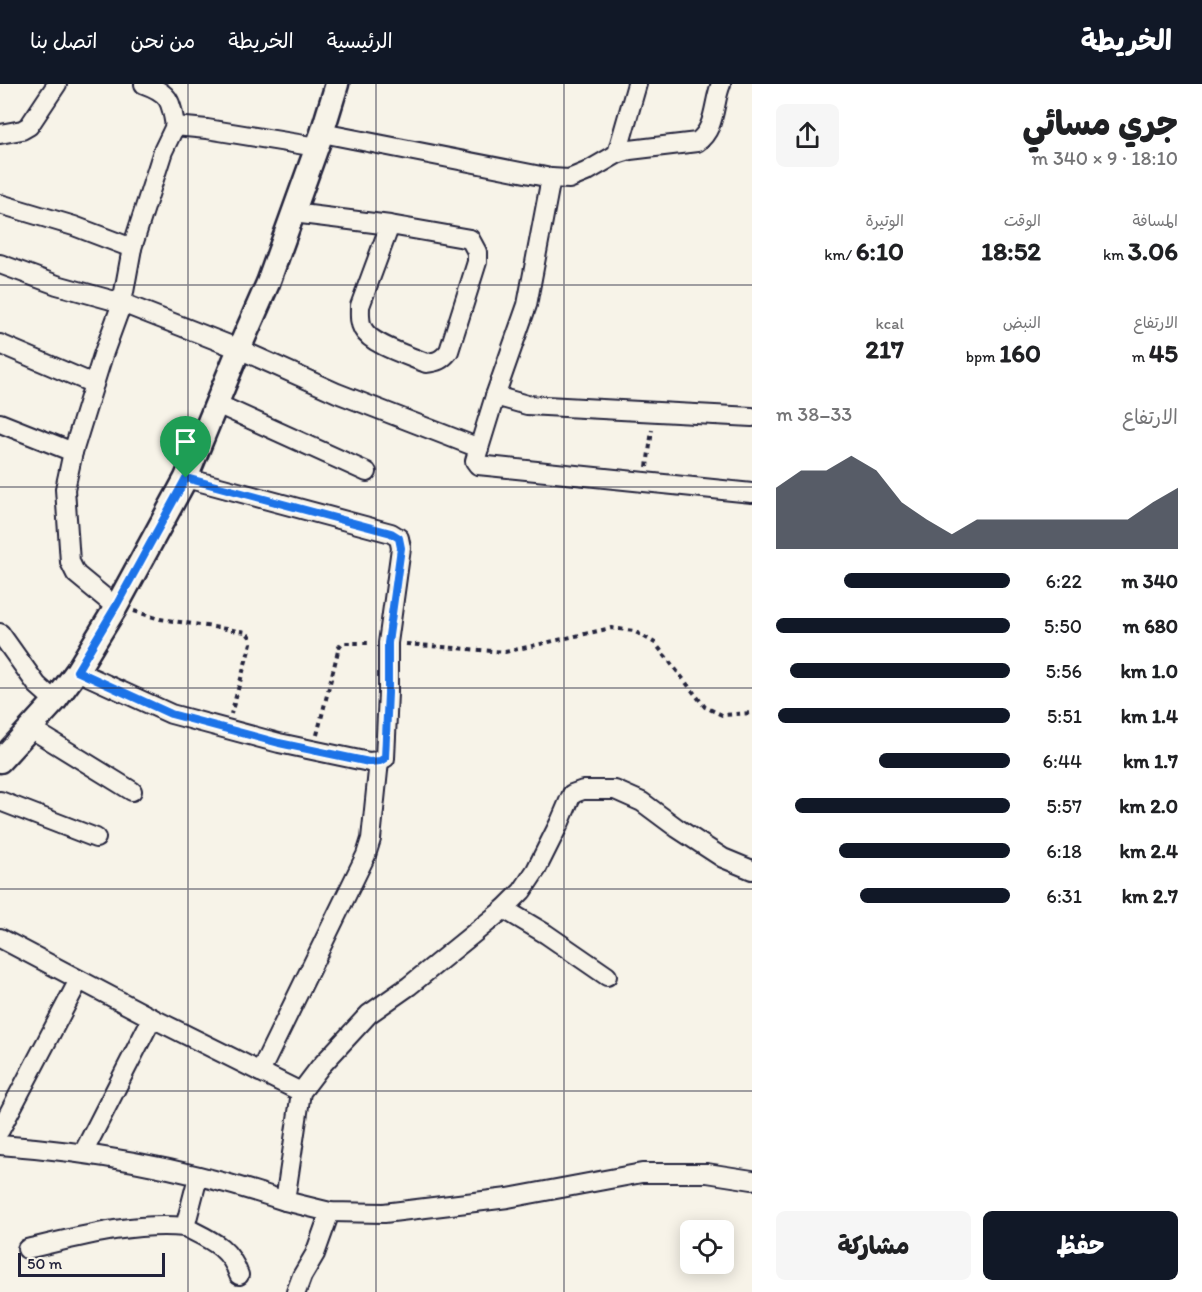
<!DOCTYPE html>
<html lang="ar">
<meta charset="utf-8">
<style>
body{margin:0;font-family:Itim,"Playpen Sans Arabic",sans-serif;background:#f6f6f6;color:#202124;direction:rtl;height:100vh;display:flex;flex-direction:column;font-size:22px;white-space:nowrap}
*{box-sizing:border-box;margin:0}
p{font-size:20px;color:#757577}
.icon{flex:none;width:33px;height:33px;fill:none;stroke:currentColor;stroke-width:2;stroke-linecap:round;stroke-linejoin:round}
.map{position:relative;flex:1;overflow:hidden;direction:ltr}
.sheet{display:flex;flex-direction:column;background:#fff;width:450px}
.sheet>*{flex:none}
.buttons{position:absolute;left:680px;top:1136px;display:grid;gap:12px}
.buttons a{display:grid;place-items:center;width:54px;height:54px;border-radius:9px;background:#fff;box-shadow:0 3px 15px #0003;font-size:30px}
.scale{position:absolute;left:18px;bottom:15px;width:147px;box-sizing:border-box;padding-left:6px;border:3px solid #22223b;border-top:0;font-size:16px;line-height:21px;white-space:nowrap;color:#22223b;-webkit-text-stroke:4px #f7f3e8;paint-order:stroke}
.pin{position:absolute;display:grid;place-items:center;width:51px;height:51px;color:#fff;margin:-62px -26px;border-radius:50% 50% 50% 0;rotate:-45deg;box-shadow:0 0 6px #0007}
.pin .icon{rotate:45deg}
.round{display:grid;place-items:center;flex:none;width:63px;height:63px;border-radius:9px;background:#f6f6f6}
.summary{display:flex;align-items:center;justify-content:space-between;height:102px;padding:0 24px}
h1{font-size:33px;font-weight:800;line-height:45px}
.figures{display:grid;grid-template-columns:repeat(3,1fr);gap:9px;height:102px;padding:6px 24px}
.figures div{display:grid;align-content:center}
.figures b{font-size:26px;font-weight:800}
.figures small{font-size:16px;font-weight:400}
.figures p{font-size:16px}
.chart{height:168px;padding:12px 24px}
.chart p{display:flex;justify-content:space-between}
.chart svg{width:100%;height:108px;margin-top:6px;fill:#111827;opacity:.7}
.primary-button{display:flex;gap:12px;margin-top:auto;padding:12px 24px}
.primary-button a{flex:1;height:69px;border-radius:9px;background:#111827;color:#fff;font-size:24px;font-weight:800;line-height:69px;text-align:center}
.primary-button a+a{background:#f6f6f6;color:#202124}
ul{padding:0 24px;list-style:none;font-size:20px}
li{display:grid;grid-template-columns:96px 72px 1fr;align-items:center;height:45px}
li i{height:15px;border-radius:8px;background:#111827}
header{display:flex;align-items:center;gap:36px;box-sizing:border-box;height:84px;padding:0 30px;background:#111827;color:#fff}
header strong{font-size:28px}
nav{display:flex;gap:33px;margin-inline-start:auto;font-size:21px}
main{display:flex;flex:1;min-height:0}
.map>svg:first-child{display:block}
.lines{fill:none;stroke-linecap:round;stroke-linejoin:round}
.minor-casing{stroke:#22223b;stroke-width:22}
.tertiary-casing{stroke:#22223b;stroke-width:27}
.path{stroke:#22223b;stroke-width:4;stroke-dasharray:4.5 4.5;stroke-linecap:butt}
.minor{stroke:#f7f3e8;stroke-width:18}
.tertiary{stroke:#f7f3e8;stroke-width:22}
.route-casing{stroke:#fff;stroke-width:12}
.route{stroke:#1a73e8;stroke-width:8}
.grid{fill:none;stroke:#22223b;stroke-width:1.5;stroke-opacity:0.55}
</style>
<header>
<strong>الخريطة</strong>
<nav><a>الرئيسية</a><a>الخريطة</a><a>من نحن</a><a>اتصل بنا</a></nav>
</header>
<main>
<section class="sheet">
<div class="summary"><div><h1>جري مسائي</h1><p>18:10 · 9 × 340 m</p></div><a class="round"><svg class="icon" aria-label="share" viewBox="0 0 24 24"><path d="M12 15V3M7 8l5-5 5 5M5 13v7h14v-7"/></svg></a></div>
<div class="figures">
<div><p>المسافة</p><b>3.06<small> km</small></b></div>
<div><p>الوقت</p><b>18:52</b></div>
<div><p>الوتيرة</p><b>6:10<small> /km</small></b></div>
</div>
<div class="figures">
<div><p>الارتفاع</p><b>45<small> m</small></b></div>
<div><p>النبض</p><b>160<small> bpm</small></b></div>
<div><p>kcal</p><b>217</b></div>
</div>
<div class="chart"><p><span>الارتفاع</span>33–38 m</p>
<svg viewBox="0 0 160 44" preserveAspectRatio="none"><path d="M0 44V19L10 12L20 12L30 6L40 12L50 25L60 32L70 38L80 32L90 32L100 32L110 32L120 32L130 32L140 32L150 25L160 19V44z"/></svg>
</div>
<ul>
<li><b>340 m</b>6:22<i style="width:71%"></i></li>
<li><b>680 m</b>5:50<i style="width:100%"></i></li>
<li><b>1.0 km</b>5:56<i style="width:94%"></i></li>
<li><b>1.4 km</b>5:51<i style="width:99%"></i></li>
<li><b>1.7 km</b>6:44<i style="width:56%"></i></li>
<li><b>2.0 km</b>5:57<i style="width:92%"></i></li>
<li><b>2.4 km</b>6:18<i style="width:73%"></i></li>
<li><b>2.7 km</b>6:31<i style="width:64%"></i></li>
</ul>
<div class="primary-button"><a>حفظ</a><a>مشاركة</a></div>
</section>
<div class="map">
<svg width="752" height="1208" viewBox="0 0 752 1208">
<rect width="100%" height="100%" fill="#f7f3e8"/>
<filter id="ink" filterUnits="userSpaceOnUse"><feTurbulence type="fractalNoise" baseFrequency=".0167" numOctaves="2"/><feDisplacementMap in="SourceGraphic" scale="12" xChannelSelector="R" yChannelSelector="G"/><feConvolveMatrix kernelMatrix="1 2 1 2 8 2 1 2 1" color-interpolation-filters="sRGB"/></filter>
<g filter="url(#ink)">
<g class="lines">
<defs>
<g id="minor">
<path d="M144 0C169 9 171 16 175 42"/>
<path d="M322 49 551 94 569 95 586 88 617 70 630 66 697 58C716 45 713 19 721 0"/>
<path d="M0 50 22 46 29 42 57 0"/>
<path d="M617 70 637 0"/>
<path d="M551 94 527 221 495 312 527 321 752 333"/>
<path d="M0 120 74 142 132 164"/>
<path d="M293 129 390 141 470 155 477 168V178L449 267C442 276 437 278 426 279 410 272 371 261 363 245 359 238 360 230 360 222L390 141"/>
<path d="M0 180 57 201 122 219 239 265 337 309 479 364 495 312"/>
<path d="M0 260 94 300"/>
<path d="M217 320 367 388"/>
<path d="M0 339 73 368"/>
<path d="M479 364 475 377 478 381 752 409"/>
<path d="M116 523 76 490 70 478 65 405 73 368 103 271 122 219 132 164 163 67 175 42 207 45 317 63"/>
<path d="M0 549 37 601 55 617"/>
<path d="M77 587 171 630 279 659 369 678 379 677 385 674 388 609V559L401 464 399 454 391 449 186 394"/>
<path d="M30 644 132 707"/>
<path d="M0 717 96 754"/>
<path d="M752 786 723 774 677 744 642 718 615 706H583L572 710 560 738 536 786 522 807 504 825 409 902 369 930 320 983 301 1008 285 1117 330 1128 384 1129 508 1114 642 1089H707L752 1096"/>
<path d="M504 825 546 850 607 892"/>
<path d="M0 854 152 934 301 1008"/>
<path d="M260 988 366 771 371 755 379 677"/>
<path d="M0 1046 79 896"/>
<path d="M0 1061C97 1068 193 1086 285 1117"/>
<path d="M83 1069 152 934"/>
<path d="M185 1143C210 1156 229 1162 239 1191"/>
<path d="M27 1165C79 1153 131 1138 185 1143L198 1093"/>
<path d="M296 1208 302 1192 315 1170 330 1128"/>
</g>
<path id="tertiary" d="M0 677 55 617 77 587 116 523 186 394 239 265 268 199 322 49 337 0"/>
</defs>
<use href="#minor" class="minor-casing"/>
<use href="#tertiary" class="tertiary-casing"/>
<g class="path">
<path d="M647 383 652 346"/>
<path d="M134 527 160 535 246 548 250 553 251 559 231 630"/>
<path d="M406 560 505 568 611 544 634 547 655 559 705 623 722 631 752 629"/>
<path d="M317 651 339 563 342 559H371"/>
</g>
<use href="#minor" class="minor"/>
<use href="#tertiary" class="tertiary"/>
</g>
</g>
<g class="lines" filter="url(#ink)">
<defs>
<path id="route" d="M186 394 391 449 399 454 401 464 388 559V609L385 674 380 677 369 678 279 659 171 630 77 587 116 522Z"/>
</defs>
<use href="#route" class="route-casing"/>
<use href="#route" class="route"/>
</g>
<path class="grid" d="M188 0V1208M376 0V1208M564 0V1208M0 201H752M0 403H752M0 604H752M0 805H752M0 1007H752"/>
</svg>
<div class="buttons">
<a><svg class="icon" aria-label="locate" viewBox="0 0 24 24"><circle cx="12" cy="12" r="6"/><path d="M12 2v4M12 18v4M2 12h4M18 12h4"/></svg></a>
</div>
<div class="scale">50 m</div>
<div class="pin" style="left:186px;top:394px;background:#1e9e55"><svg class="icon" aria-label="arrive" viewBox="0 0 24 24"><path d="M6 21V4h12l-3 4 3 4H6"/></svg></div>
</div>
</main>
